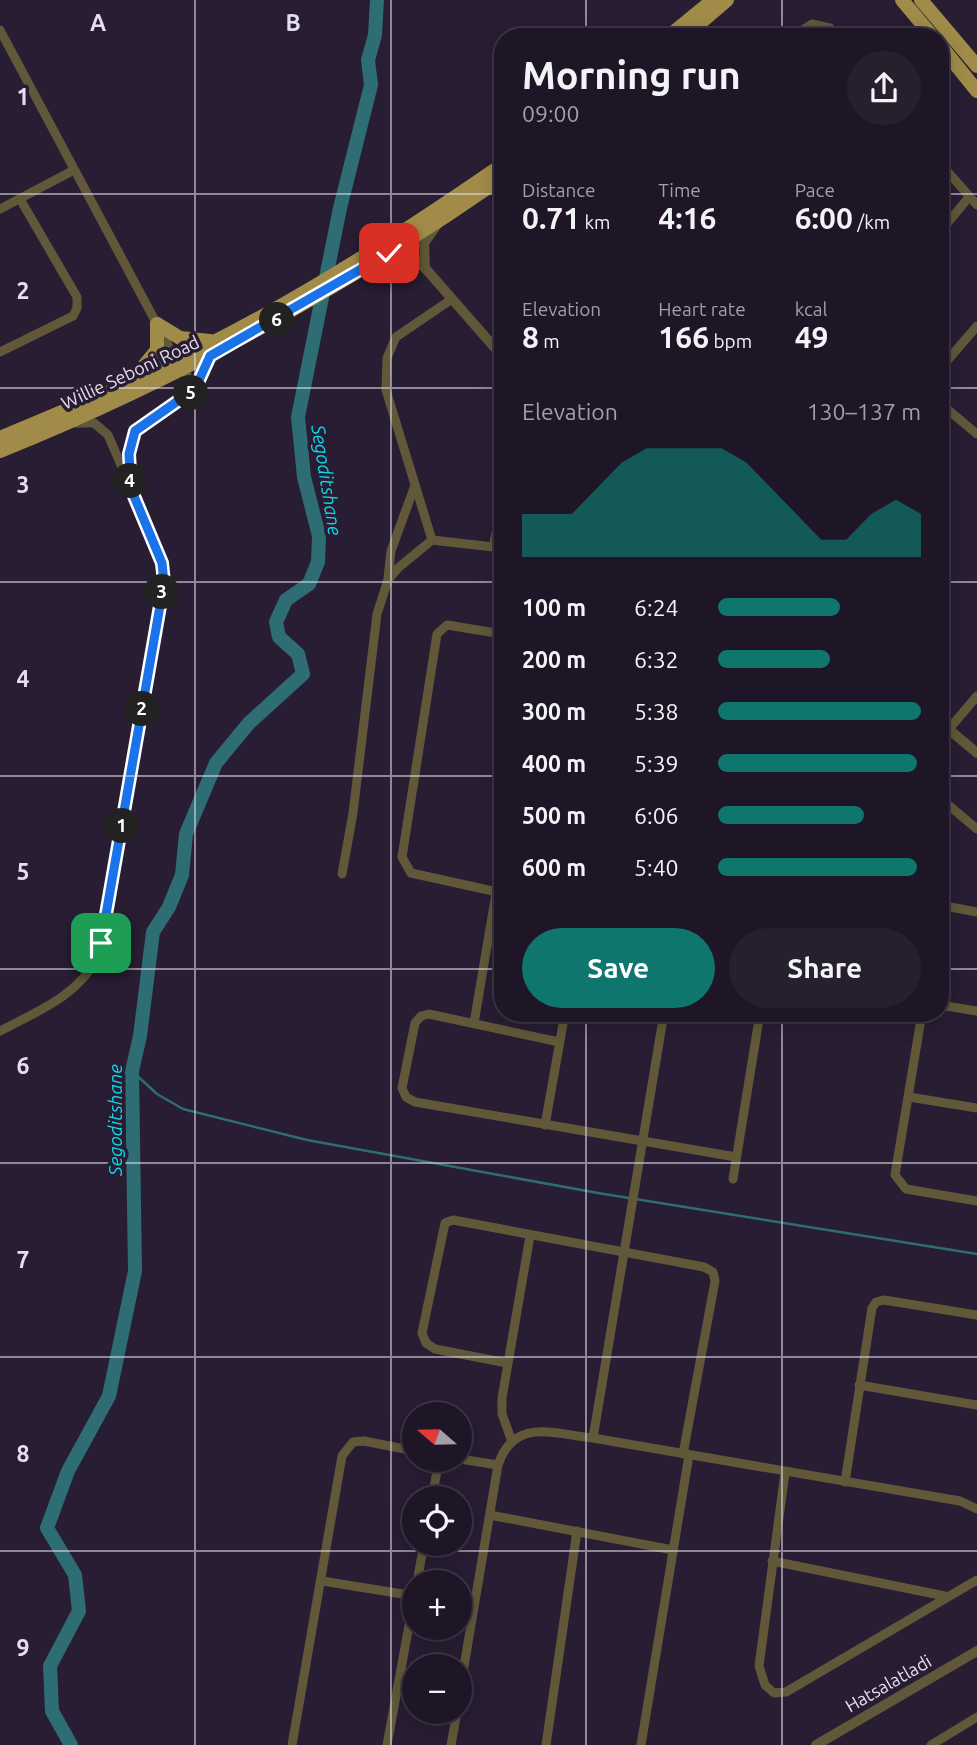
<!DOCTYPE html>
<meta charset="utf-8">
<style>
body{margin:0;font-family:Ubuntu,sans-serif;background:#261f2e;color:#f1f3f6;height:100vh;display:flex;flex-direction:column;font-size:26px;white-space:nowrap}
*{box-sizing:border-box;margin:0}
p{font-size:23px;color:#a19fa7}
.icon{flex:none;width:38px;height:38px;fill:none;stroke:currentColor;stroke-width:2;stroke-linecap:round;stroke-linejoin:round}
.map{position:relative;flex:1;overflow:hidden}
.panel{position:absolute;left:494px;top:28px;width:455px;height:994px;display:flex;flex-direction:column;background:#1e1626;border-radius:28px;box-shadow:0 4px 18px #0003,0 0 0 2px #3c3543}
.panel>*{flex:none}
.needle{width:46px;rotate:290deg}
.fabs{position:absolute;left:402px;top:1402px;display:grid;gap:14px}
.fabs a{display:grid;place-items:center;width:70px;height:70px;border-radius:50%;background:#1e1626;box-shadow:0 4px 18px #0003,0 0 0 2px #3c3543;font-size:35px}
.pin{position:absolute;display:grid;place-items:center;width:60px;height:60px;color:#fff;margin:-30px;border-radius:14px;box-shadow:0 4px 10px #0006}
.km{position:absolute;width:35px;height:35px;margin:-18px;border-radius:50%;background:#222;color:#fff;font-size:19px;line-height:35px;text-align:center}
.round{display:grid;place-items:center;flex:none;width:74px;height:74px;border-radius:37px;background:#261f2e}
.head{display:flex;align-items:center;justify-content:space-between;height:119px;padding:0 28px}
h1{font-size:38px;font-weight:700;line-height:52px}
.figures{display:grid;grid-template-columns:repeat(3,1fr);gap:10px;height:119px;padding:7px 28px}
.figures div{display:grid;align-content:center}
.figures b{font-size:30px;font-weight:700}
.figures small{font-size:19px;font-weight:400}
.figures p{font-size:19px}
.chart{height:196px;padding:14px 28px}
.chart p{display:flex;justify-content:space-between}
.chart svg{width:100%;height:126px;margin-top:7px;fill:#0f766e;opacity:.7}
.cta{display:flex;gap:14px;margin-top:auto;padding:14px 28px}
.cta a{flex:1;height:80px;border-radius:42px;background:#0f766e;color:#fff;font-size:28px;font-weight:700;line-height:80px;text-align:center}
.cta a+a{background:#261f2e;color:#f1f3f6}
ul{padding:0 28px;list-style:none;font-size:23px}
li{display:grid;grid-template-columns:112px 84px 1fr;align-items:center;height:52px}
li i{height:18px;border-radius:9px;background:#0f766e}
.map>svg:first-child{display:block}
.lines{fill:none;stroke-linecap:round;stroke-linejoin:round}
.stream{stroke:#2f6d74;stroke-width:2.5}
.river{stroke:#2f6d74;stroke-width:14}
.minor{stroke:#615839;stroke-width:9}
.tertiary{stroke:#615839;stroke-width:10}
.primary{stroke:#a08c48;stroke-width:14}
.route-casing{stroke:#fff;stroke-width:14}
.route{stroke:#1a73e8;stroke-width:9}
.grid{fill:none;stroke:#e5deed;stroke-width:2;stroke-opacity:0.55}
.labels{text-anchor:middle;dominant-baseline:central;stroke-width:7;stroke-linejoin:round;paint-order:stroke}
.street-label{font-size:18px;fill:#e5deed;stroke:#281d33}
.water-label{font-size:19px;font-style:italic;fill:#0cdaea;stroke:#281d33}
.grid-label{font-size:23px;text-anchor:middle;font-weight:bold;fill:#e5deed;stroke:#281d33;stroke-width:7;stroke-linejoin:round;paint-order:stroke}
</style>
<div class="map">
<svg width="977" height="1745" viewBox="0 0 977 1745">
<rect width="100%" height="100%" fill="#281d33"/>
<g class="lines">
<path class="stream" d="M132 1071 157 1094 183 1109 307 1140 598 1193 977 1254"/>
<path class="river" d="M71 1745 52 1711 50 1666 79 1611 75 1575 47 1528 68 1471 109 1396 135 1271 132 1071 140 1036 153 932 169 907 182 875 186 834 216 763 249 723 303 674 298 654 279 637 276 622 286 600 309 584 318 562 319 536 304 477 298 417 340 208 371 85 368 60 375 35 377 0"/>
<g class="minor">
<path d="M0 30 176 360 187 375C190 404 151 412 136 430 126 443 129 465 130 480"/>
<path d="M791 37 812 24 830 28 838 37"/>
<path d="M940 163 977 205"/>
<path d="M0 209 74 170"/>
<path d="M940 232 969 197"/>
<path d="M0 352 73 316 77 308V297L20 199"/>
<path d="M940 369 977 326"/>
<path d="M174 403C196 396 204 376 210 356"/>
<path d="M940 403 977 434"/>
<path d="M502 506 493 547 502 549"/>
<path d="M432 540 386 390 387 358 396 337 452 299"/>
<path d="M388 578 391 551 415 485"/>
<path d="M502 634 447 625 437 634 402 857 411 873 502 893"/>
<path d="M949 729 977 696"/>
<path d="M940 798 977 829"/>
<path d="M342 874 353 813 377 614 388 580 398 568 432 540 493 547"/>
<path d="M940 905 977 912"/>
<path d="M940 1005 977 1011"/>
<path d="M922 1013 895 1175 906 1189 977 1201"/>
<path d="M474 1023 502 858"/>
<path d="M0 1031C36 1012 78 996 97 958L164 583 162 563 156 546 108 435 94 423H75"/>
<path d="M559 1042 429 1014 421 1016 415 1023 402 1088 406 1097 415 1102 736 1157"/>
<path d="M909 1097 977 1108"/>
<path d="M545 1125 565 1013"/>
<path d="M733 1179 760 1013"/>
<path d="M507 1363 435 1349 426 1343 422 1333 445 1223 453 1220 704 1267 713 1272 715 1281 683 1454"/>
<path d="M859 1385 977 1405"/>
<path d="M593 1438 664 1013"/>
<path d="M511 1439 502 1414V1398L530 1236"/>
<path d="M460 1459 498 1465"/>
<path d="M785 1473 759 1666 765 1685 774 1693 786 1692 977 1580"/>
<path d="M845 1482 872 1308 876 1302 884 1300 977 1315"/>
<path d="M432 1498 439 1460"/>
<path d="M490 1515 673 1550"/>
<path d="M772 1561 945 1596"/>
<path d="M322 1581 415 1596"/>
<path d="M417 1582 424 1544"/>
<path d="M460 1604 474 1606"/>
<path d="M460 1690 498 1465C514 1417 553 1434 593 1438L960 1501 977 1509"/>
<path d="M292 1745 342 1456 353 1442 364 1441 415 1451"/>
<path d="M387 1745 415 1593"/>
<path d="M451 1745 457 1712"/>
<path d="M546 1745 577 1531"/>
<path d="M641 1745 689 1455"/>
<path d="M931 1745 977 1717"/>
</g>
<g class="tertiary">
<path d="M389 253H408L425 268 502 356"/>
<path d="M425 268 424 243 436 226"/>
<path d="M940 722 977 753"/>
<path d="M816 1745 977 1651"/>
</g>
<g class="primary">
<path d="M902 0 933 37"/>
<path d="M921 0 977 66"/>
<path d="M668 37 713 0"/>
<path d="M684 37 727 0"/>
<path d="M940 45 977 91"/>
<path d="M157 324 180 338 210 341"/>
<path d="M135 377 157 350V324"/>
<path d="M0 438C69 409 137 381 204 347 308 295 406 231 502 165"/>
<path d="M0 451C178 379 345 287 502 178"/>
</g>
</g>
<g class="lines">
<defs>
<path id="route" d="M101 943 164 583 162 563 131 489 129 454 135 431 195 389 210 356 389 253"/>
</defs>
<use href="#route" class="route-casing"/>
<use href="#route" class="route"/>
</g>
<path class="grid" d="M195 0V1745M391 0V1745M586 0V37M782 0V37M0 194H502M940 194H977M0 388H502M940 388H977M0 582H502M940 582H977M0 776H502M940 776H977M0 969H502M940 969H977M586 1013V1745M782 1013V1745M0 1163H977M0 1357H977M0 1551H977"/>
<g class="labels">
<g class="street-label">
<text transform="translate(130 372) rotate(-25)">Willie Seboni Road</text>
<text transform="translate(888 1683) rotate(-30)">Hatsalatladi</text>
</g>
<g class="water-label">
<text transform="translate(327 480) rotate(81)">Segoditshane</text>
<text transform="translate(115 1120) rotate(-90)">Segoditshane</text>
</g>
</g>
<g class="grid-label">
<text x="98" y="31">A</text>
<text x="293" y="31">B</text>
<text x="23" y="105">1</text>
<text x="23" y="299">2</text>
<text x="23" y="493">3</text>
<text x="23" y="687">4</text>
<text x="23" y="880">5</text>
<text x="23" y="1074">6</text>
<text x="23" y="1268">7</text>
<text x="23" y="1462">8</text>
<text x="23" y="1656">9</text>
</g>
</svg>
<div class="fabs">
<a><svg class="needle" viewBox="-14 -14 28 28"><path d="M0-13l5 13h-10z" fill="#e53935"/><path d="M0 13l5-13h-10z" fill="#a19fa7"/></svg></a>
<a><svg class="icon" aria-label="locate" viewBox="0 0 24 24"><circle cx="12" cy="12" r="6"/><path d="M12 2v4M12 18v4M2 12h4M18 12h4"/></svg></a>
<a>+</a>
<a>−</a>
</div>
<div class="pin" style="left:101px;top:943px;background:#1e9e55"><svg class="icon" aria-label="arrive" viewBox="0 0 24 24"><path d="M6 21V4h12l-3 4 3 4H6"/></svg></div>
<div class="pin" style="left:389px;top:253px;background:#d93025"><svg class="icon" aria-label="check" viewBox="0 0 24 24"><path d="M5 12l5 5 9-10"/></svg></div>
<b class="km" style="left:122px;top:826px">1</b>
<b class="km" style="left:142px;top:709px">2</b>
<b class="km" style="left:162px;top:592px">3</b>
<b class="km" style="left:130px;top:481px">4</b>
<b class="km" style="left:191px;top:393px">5</b>
<b class="km" style="left:277px;top:320px">6</b>
<section class="panel">
<div class="head"><div><h1>Morning run</h1><p>09:00</p></div><a class="round"><svg class="icon" aria-label="share" viewBox="0 0 24 24"><path d="M12 15V3M7 8l5-5 5 5M5 13v7h14v-7"/></svg></a></div>
<div class="figures">
<div><p>Distance</p><b>0.71<small> km</small></b></div>
<div><p>Time</p><b>4:16</b></div>
<div><p>Pace</p><b>6:00<small> /km</small></b></div>
</div>
<div class="figures">
<div><p>Elevation</p><b>8<small> m</small></b></div>
<div><p>Heart rate</p><b>166<small> bpm</small></b></div>
<div><p>kcal</p><b>49</b></div>
</div>
<div class="chart"><p><span>Elevation</span>130–137 m</p>
<svg viewBox="0 0 160 44" preserveAspectRatio="none"><path d="M0 44V29L10 29L20 29L30 20L40 11L50 6L60 6L70 6L80 6L90 11L100 20L110 29L120 38L130 38L140 29L150 24L160 29V44z"/></svg>
</div>
<ul>
<li><b>100 m</b>6:24<i style="width:60%"></i></li>
<li><b>200 m</b>6:32<i style="width:55%"></i></li>
<li><b>300 m</b>5:38<i style="width:100%"></i></li>
<li><b>400 m</b>5:39<i style="width:98%"></i></li>
<li><b>500 m</b>6:06<i style="width:72%"></i></li>
<li><b>600 m</b>5:40<i style="width:98%"></i></li>
</ul>
<div class="cta"><a>Save</a><a>Share</a></div>
</section>
</div>
